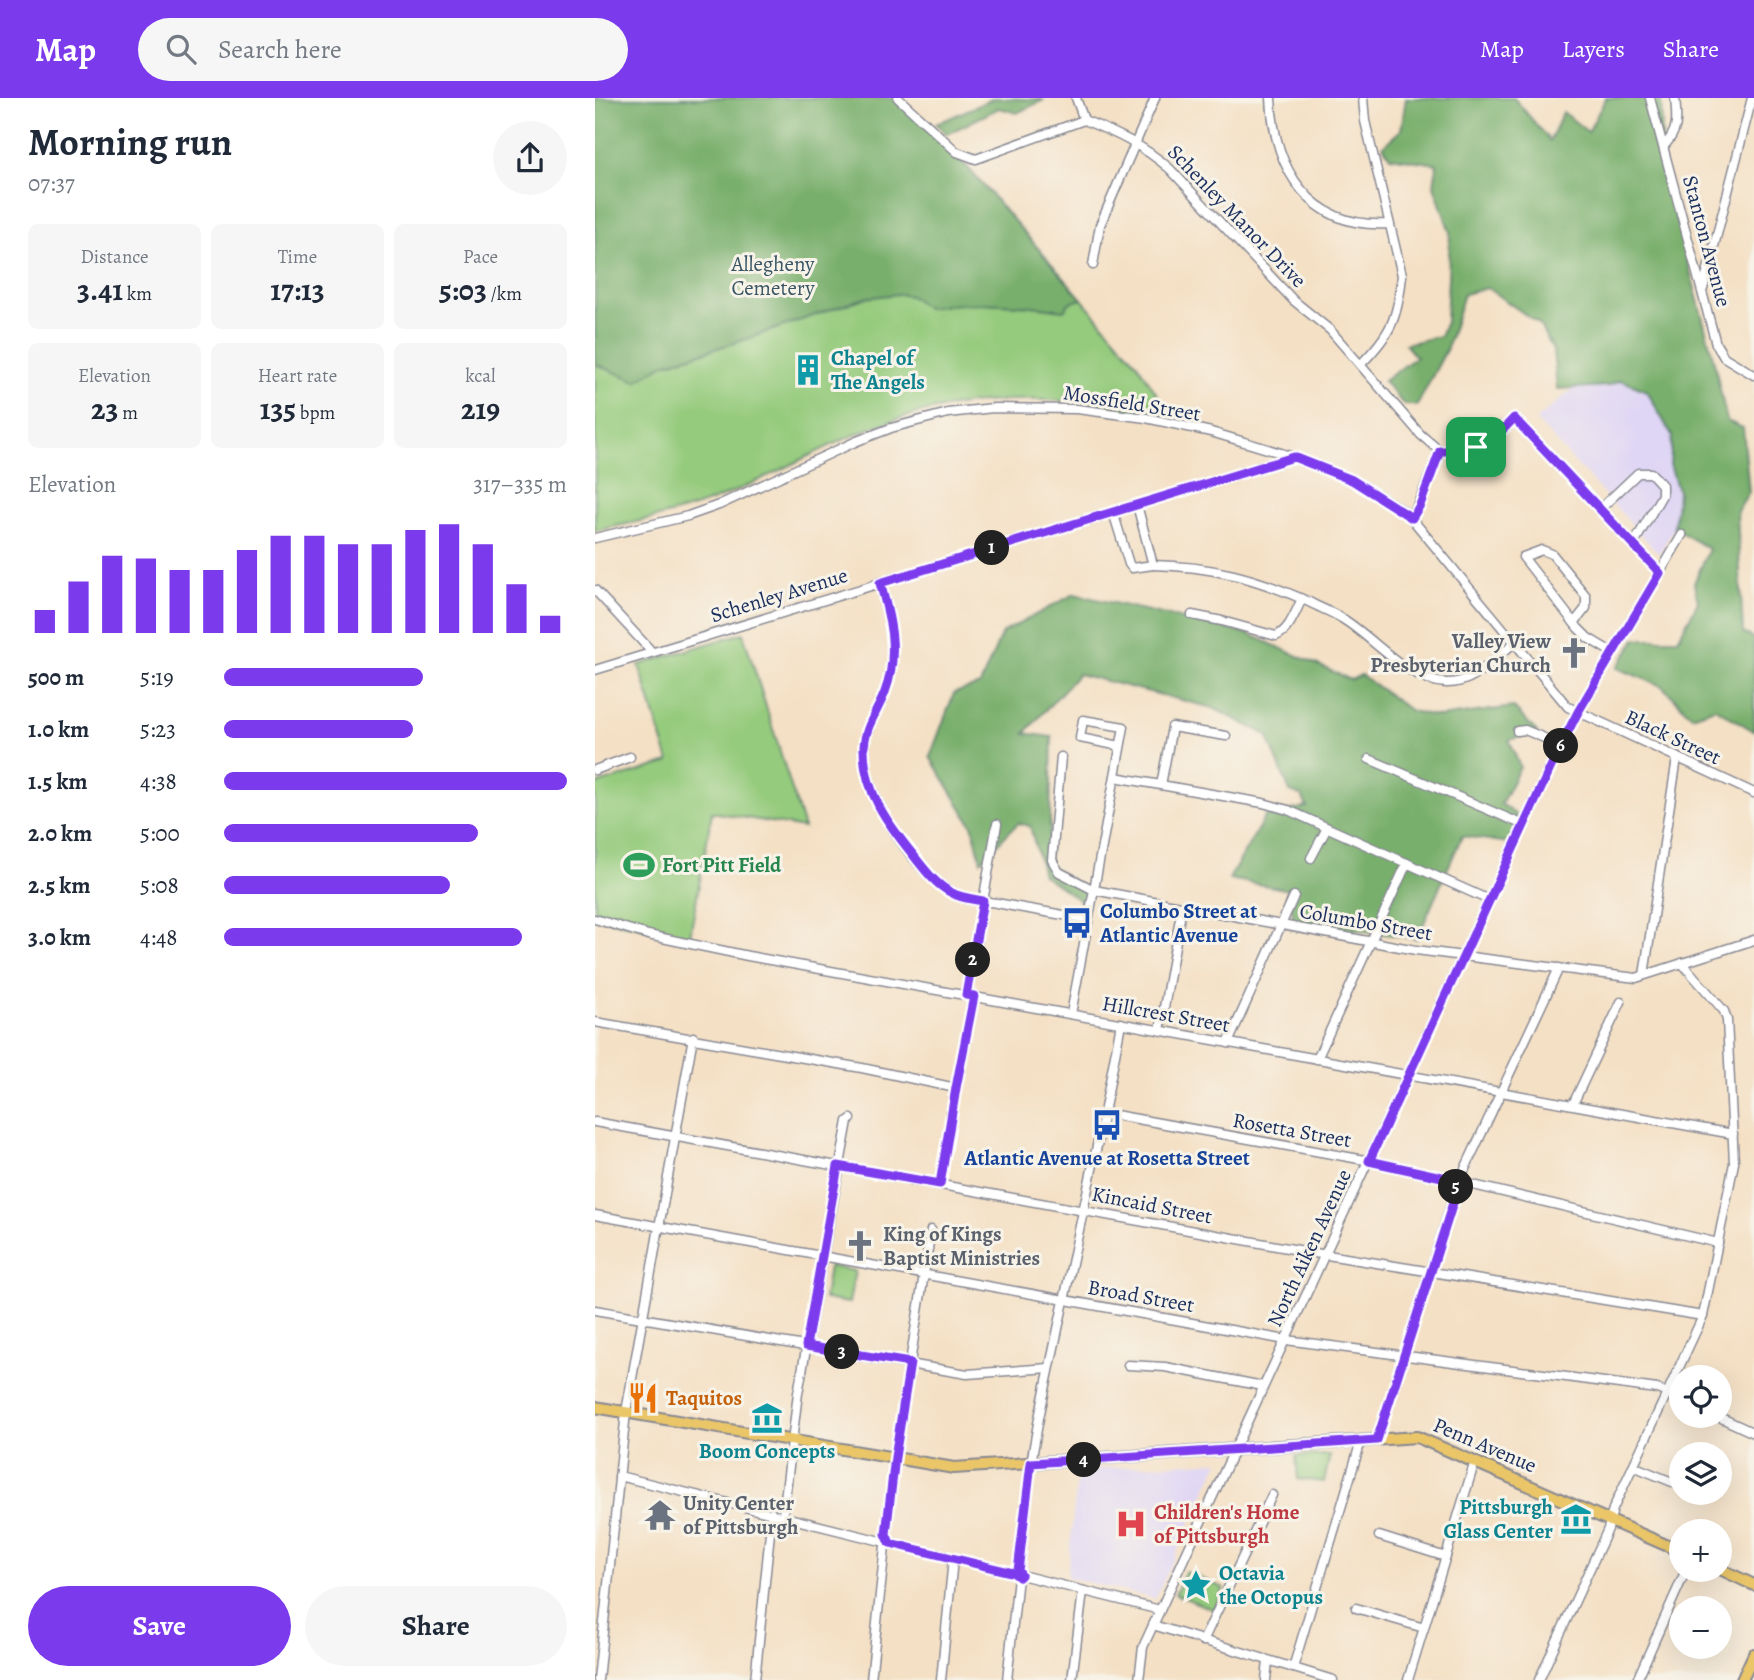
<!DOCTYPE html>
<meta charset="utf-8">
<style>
body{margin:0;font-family:Alegreya,serif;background:#f6f6f7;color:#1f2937;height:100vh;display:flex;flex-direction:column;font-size:26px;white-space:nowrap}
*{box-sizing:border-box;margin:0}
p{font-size:23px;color:#747a83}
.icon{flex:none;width:38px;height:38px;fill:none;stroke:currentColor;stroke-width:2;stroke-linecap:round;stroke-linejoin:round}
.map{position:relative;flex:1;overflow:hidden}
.details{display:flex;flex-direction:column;background:#fff;width:595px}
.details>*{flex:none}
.tools{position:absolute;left:1074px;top:1267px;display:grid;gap:14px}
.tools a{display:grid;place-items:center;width:63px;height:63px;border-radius:50%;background:#fff;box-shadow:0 7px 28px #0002;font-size:35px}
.pin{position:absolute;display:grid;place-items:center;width:60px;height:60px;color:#fff;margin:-30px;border-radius:14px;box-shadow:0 4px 10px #0006}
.km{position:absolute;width:35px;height:35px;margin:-18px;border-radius:50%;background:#222;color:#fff;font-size:19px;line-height:35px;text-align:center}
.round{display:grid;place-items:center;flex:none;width:74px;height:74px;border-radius:37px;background:#f6f6f7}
.headline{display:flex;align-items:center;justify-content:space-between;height:119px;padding:0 28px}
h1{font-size:38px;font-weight:700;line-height:52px}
.figures{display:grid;grid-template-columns:repeat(3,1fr);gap:10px;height:119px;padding:7px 28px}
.figures div{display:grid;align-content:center;border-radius:10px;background:#f6f6f7;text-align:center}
.figures b{font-size:30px;font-weight:700}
.figures small{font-size:19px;font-weight:400}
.figures p{font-size:19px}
.chart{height:196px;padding:14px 28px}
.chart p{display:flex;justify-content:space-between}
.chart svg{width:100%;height:126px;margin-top:7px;stroke:#7c3aed;stroke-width:6}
.button{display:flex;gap:14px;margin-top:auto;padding:14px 28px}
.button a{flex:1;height:80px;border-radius:42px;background:#7c3aed;color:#fff;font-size:28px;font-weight:700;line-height:80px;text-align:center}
.button a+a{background:#f6f6f7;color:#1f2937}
ul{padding:0 28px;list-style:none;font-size:23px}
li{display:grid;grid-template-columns:112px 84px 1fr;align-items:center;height:52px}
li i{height:18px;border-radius:9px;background:#7c3aed}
header{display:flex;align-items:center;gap:42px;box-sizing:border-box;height:98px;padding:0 35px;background:#7c3aed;color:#fff}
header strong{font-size:33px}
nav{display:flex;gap:38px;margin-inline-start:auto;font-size:24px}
.search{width:490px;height:63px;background:#f6f6f7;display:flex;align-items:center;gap:18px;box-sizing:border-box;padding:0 24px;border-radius:38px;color:#747a83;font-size:26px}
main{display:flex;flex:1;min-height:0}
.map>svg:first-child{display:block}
.built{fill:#dfd5f5}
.green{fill:#95cb7d;stroke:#587d6e;stroke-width:2}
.forest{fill:#78af6c;stroke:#4a6f65;stroke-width:2}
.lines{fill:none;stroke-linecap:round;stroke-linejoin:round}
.minor-casing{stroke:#888892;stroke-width:11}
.major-casing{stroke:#888892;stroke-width:14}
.minor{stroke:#fff;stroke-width:8}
.major{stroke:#eac669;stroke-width:10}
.route-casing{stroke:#fff;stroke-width:14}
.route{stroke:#7c3aed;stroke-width:9}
.labels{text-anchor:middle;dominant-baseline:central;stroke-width:6;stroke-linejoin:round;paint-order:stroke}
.street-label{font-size:21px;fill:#1b2f5e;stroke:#f7f3e8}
.park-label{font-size:21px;fill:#3a5666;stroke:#f7f3e8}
.culture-label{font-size:21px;font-weight:bold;fill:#0d838f;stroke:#f7f3e8;text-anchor:start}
.worship-label{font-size:21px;font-weight:bold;fill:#5b616d;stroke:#f7f3e8;text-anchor:start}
.leisure-label{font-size:21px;font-weight:bold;fill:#27864d;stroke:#f7f3e8;text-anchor:start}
.transit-label{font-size:21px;font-weight:bold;fill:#164399;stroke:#f7f3e8;text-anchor:start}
.food-label{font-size:21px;font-weight:bold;fill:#c56008;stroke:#f7f3e8;text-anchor:start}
.health-label{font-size:21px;font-weight:bold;fill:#be3a42;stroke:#f7f3e8;text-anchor:start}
</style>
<header>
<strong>Map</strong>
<div class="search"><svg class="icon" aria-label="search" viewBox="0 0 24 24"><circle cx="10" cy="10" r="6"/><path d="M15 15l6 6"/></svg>Search here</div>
<nav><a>Map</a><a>Layers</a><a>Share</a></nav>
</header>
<main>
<section class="details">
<div class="headline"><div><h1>Morning run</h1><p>07:37</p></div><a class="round"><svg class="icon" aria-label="share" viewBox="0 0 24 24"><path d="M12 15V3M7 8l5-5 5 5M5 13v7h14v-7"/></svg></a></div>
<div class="figures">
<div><p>Distance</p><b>3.41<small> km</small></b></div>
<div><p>Time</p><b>17:13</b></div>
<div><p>Pace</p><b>5:03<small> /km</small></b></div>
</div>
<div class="figures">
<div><p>Elevation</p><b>23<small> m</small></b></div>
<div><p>Heart rate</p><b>135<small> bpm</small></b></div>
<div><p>kcal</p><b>219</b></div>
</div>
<div class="chart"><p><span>Elevation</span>317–335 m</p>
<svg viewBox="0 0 160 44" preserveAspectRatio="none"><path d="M5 44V36M15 44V26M25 44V17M35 44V18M45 44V22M55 44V22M65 44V15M75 44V10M85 44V10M95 44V13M105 44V13M115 44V8M125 44V6M135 44V13M145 44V27M155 44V38"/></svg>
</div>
<ul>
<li><b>500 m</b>5:19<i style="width:58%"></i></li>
<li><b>1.0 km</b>5:23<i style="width:55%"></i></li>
<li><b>1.5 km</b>4:38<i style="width:100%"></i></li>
<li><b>2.0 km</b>5:00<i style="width:74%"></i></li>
<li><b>2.5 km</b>5:08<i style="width:66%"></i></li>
<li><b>3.0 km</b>4:48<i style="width:87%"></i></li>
</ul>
<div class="button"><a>Save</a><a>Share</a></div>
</section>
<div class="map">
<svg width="1159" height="1582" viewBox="0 0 1159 1582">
<rect width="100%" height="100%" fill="#f7f3e8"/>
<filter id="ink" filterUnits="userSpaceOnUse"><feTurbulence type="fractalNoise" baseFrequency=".0143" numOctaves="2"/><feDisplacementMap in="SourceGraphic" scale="14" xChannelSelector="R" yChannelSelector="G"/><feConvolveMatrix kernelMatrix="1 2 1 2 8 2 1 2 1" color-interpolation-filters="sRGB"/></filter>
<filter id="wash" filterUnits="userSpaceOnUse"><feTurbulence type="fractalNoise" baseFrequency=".00686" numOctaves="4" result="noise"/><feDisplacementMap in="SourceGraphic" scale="28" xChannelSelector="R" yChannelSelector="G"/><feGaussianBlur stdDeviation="1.57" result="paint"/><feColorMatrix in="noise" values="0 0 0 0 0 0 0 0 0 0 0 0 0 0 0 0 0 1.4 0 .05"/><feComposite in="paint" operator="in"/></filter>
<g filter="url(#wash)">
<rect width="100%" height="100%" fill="#f4e0c5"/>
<g class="built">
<path d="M1026 282 1052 293 1077 338 1075 367 1083 393 1079 430 1064 456 941 322 979 290 1012 288Z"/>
<path d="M624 1363 560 1501 472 1479 483 1372Z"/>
</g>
<g class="green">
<path d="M0 0H299L373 70 461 171 542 265 577 320C486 297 384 293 293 324 233 344 178 379 119 402 81 417 39 424 0 433Z"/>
<path d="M148 535 209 730 117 714 95 838 0 820V687L74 664 44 567Z"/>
<path d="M234 1168 260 1173 254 1205 229 1201Z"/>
<path d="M735 1357 729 1384 703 1381 701 1358Z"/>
<path d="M590 1474 629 1490 619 1512 580 1496Z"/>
</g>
<g class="forest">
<path d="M0 0H299L373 70 487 201 474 205 469 212C423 206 378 202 332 210L315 198 303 196 269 200 149 242 70 266 41 283 0 266Z"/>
<path d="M399 0 449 2 422 15 404 10 352 36 341 26Z"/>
<path d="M811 0H919L955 43 968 14 993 34 1011 0H1066L1068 71 1118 259 1132 323 1148 330 1154 394 1142 413 1148 535 1159 540V633L1120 610 1097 618 1067 588 1022 570 1041 541H1083L1103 504 1099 485 1114 451 1079 430 1083 393 1075 367 1077 338 1052 293 1026 282 1012 288 962 291 958 252 944 226 892 190 869 196 852 250 822 308 808 306 789 283 821 259 810 246 845 238 851 224 855 134 839 88 842 66 795 59 788 48 806 32Z"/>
<path d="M479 496 654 536 756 582 766 577 816 613 845 619 918 609 942 634 914 642 925 669 906 706 924 719 913 745 867 738 822 841 698 822 695 792 634 781 671 717 712 709 707 698 695 694 672 637 618 610 483 576 430 635 457 639 454 767 493 793 490 806 448 777 435 728 423 725 386 763 378 729 335 659 359 595 385 587 407 535Z"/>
</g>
</g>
<g filter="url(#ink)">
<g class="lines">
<defs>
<g id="minor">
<path d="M303 0 362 54 381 61 489 22C521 35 548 47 575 71L698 202 735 232 826 337 845 353C879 353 897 345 919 320L1065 475"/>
<path d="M481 0 489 22"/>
<path d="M676 0C679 72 715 131 794 126"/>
<path d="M1055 0 1121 246 1129 259 1159 277"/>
<path d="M1069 48C1084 32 1082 21 1080 0"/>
<path d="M498 167 505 127 560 0"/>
<path d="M1108 191 1157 0"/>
<path d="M766 266C796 236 803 220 807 177L770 23 768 0"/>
<path d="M1005 411 1043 375H1056L1067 387V397L1038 447"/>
<path d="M518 414 534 466 537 470 558 467 542 407"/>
<path d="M817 420 845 353"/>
<path d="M0 440 93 418 124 407 262 343 296 330 353 315 398 310 482 311 551 320 616 334 699 359 757 382 812 415 973 609 1159 695"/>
<path d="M558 467C616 468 662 480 714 504 725 510 737 514 748 521 779 540 814 584 851 585 879 586 899 561 919 545"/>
<path d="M285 484C295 522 304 556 290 594 284 611 273 625 270 643 261 688 318 773 356 794 369 802 387 803 402 805 432 811 462 816 492 821"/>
<path d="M0 492 57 554"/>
<path d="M597 517 627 523 681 538C695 532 700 514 707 501"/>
<path d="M979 525 991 510V498L957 456 947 452 928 459 983 530 993 540 1018 555"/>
<path d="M0 572 699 359"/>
<path d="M922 633 930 632 966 647"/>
<path d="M466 659 457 762 464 774 499 792 821 852 1041 880 1159 842"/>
<path d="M774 661 929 727"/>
<path d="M0 672 35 659"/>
<path d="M520 679 668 705 693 712 894 802"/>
<path d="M566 687 577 629 631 638"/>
<path d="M716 760 732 730"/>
<path d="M0 821 53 837 153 858 1138 1036"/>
<path d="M1049 877 1082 660"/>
<path d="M371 897 402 726"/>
<path d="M476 916 529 629 488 622 485 640 525 648"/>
<path d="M0 924 267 970 361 990"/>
<path d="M565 932 587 809"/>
<path d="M633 945 699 798"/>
<path d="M722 961 812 765"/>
<path d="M978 1006 1026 904"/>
<path d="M509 1015 781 1064 1123 1145"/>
<path d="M0 1024 720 1155 1108 1218"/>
<path d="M345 1086 361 990 379 898"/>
<path d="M0 1117 691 1242 1062 1291 1087 1301"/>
<path d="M0 1212 372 1276 454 1270"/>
<path d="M533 1267 570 1269 668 1288"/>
<path d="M1122 1318 1159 1335"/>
<path d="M782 1342 862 1088 964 870"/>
<path d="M1038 1368 1087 1388"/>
<path d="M24 1378 286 1443"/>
<path d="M188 1417 203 1295 253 1023 256 1021"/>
<path d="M784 1438 851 1459"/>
<path d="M291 1440 300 1359 336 1132"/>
<path d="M295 1445 419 1475"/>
<path d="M423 1473 436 1365 444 1320 509 1015 526 925"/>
<path d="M426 1477 565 1512"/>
<path d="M761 1510 829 1530"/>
<path d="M558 1527 738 1582"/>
<path d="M608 1543 677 1397"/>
<path d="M698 1570 766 1343"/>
<path d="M3 1582 31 1314 98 939"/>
<path d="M160 1582 177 1415"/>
<path d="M276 1582 290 1448"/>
<path d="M346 1582 358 1461"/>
<path d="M412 1582 423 1479"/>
<path d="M477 1582 488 1493"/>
<path d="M544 1582 548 1549 962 655 983 614 1087 437"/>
<path d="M671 1582 673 1563"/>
<path d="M813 1582 880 1363"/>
<path d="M944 1582 1013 1431 1018 1411 1108 1218 1139 1065 1132 922 1129 913 1087 865"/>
<path d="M1042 1582 1091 1472"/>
</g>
<g id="major">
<path d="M0 1309 359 1370 822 1339 1087 1454"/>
<path d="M1125 1471 1159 1487"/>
<path d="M1147 1582 1159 1556"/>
</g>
</defs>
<use href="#minor" class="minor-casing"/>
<use href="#major" class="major-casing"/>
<use href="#minor" class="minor"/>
<use href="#major" class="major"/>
</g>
</g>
<g class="lines" filter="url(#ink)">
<defs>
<path id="route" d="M919 320 1065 475 983 614 966 647 774 1063 865 1083 782 1342 436 1365 423 1473 426 1477 424 1479 419 1475 295 1445 291 1436 300 1359 315 1265 211 1248 243 1068 345 1086 361 990 379 898 371 897 388 803C378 801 366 800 357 795 341 787 330 772 319 758 293 726 268 693 269 649 270 628 283 613 290 594 304 557 296 522 285 485L699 359 757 382 817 420 825 407 845 353C879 354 897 345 919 320Z"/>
</defs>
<use href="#route" class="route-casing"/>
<use href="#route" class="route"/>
</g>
<defs>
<symbol id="building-bare" viewBox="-9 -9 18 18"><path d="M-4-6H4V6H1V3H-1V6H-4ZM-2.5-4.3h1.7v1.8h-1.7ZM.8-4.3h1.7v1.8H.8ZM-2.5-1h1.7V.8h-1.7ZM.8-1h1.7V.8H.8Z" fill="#0f9aa8" stroke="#f7f3e8" stroke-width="2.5" paint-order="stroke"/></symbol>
<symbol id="church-bare" viewBox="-9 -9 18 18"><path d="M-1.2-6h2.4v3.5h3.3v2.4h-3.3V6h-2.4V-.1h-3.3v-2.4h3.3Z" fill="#6b7280" stroke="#f7f3e8" stroke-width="2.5" paint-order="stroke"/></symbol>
<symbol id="stadium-bare" viewBox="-9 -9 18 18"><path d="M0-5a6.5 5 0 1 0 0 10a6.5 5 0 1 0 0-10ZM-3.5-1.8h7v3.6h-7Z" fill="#2e9e5b" stroke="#f7f3e8" stroke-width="2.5" paint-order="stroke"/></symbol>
<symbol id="bus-bare" viewBox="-9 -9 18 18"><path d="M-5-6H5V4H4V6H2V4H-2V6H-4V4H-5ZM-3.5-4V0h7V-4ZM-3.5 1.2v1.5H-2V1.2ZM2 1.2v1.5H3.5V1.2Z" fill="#1a4fb4" stroke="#f7f3e8" stroke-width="2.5" paint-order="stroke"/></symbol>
<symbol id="restaurant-bare" viewBox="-9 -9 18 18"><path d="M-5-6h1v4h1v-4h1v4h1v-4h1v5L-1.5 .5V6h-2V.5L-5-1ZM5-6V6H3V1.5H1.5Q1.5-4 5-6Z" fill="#e8710a" stroke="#f7f3e8" stroke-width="2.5" paint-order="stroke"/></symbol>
<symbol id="museum-bare" viewBox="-9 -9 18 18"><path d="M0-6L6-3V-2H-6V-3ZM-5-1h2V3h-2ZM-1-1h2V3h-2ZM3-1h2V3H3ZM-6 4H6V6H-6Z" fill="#0f9aa8" stroke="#f7f3e8" stroke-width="2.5" paint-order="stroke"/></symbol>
<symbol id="temple-bare" viewBox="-9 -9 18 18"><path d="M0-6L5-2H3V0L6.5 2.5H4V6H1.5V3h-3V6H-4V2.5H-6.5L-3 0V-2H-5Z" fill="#6b7280" stroke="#f7f3e8" stroke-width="2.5" paint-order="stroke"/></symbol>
<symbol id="hospital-bare" viewBox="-9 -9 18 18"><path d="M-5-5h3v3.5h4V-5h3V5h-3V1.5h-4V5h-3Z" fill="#e0444e" stroke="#f7f3e8" stroke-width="2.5" paint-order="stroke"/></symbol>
<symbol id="sight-bare" viewBox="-9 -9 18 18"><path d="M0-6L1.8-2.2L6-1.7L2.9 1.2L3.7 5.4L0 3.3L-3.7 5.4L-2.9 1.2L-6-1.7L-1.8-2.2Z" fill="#0f9aa8" stroke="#f7f3e8" stroke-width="2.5" paint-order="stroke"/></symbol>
</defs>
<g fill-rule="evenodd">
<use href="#building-bare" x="191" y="250" width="44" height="44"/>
<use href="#church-bare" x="957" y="533" width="44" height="44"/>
<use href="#stadium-bare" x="22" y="745" width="44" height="44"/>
<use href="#bus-bare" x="460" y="803" width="44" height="44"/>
<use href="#bus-bare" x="490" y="1005" width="44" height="44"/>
<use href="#church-bare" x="243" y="1126" width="44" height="44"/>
<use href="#restaurant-bare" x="26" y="1278" width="44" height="44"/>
<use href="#museum-bare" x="150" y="1298" width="44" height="44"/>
<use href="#temple-bare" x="43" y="1395" width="44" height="44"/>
<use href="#museum-bare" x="959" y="1399" width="44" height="44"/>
<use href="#hospital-bare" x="514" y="1404" width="44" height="44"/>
<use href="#sight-bare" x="579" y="1465" width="44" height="44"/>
</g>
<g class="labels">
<g class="street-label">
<text transform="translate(642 118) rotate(46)">Schenley Manor Drive</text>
<text transform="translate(1112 143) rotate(75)">Stanton Avenue</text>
<text transform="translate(537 305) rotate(9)">Mossfield Street</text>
<text transform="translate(184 497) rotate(-17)">Schenley Avenue</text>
<text transform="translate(1078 639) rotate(25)">Black Street</text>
<text transform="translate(771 824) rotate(10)">Columbo Street</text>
<text transform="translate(571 916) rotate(10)">Hillcrest Street</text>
<text transform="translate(697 1032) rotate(10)">Rosetta Street</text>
<text transform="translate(557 1107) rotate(11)">Kincaid Street</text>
<text transform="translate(714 1150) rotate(-65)">North Aiken Avenue</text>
<text transform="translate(546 1198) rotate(10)">Broad Street</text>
<text transform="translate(890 1347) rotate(23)">Penn Avenue</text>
</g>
<g class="park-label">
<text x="178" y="166">Allegheny<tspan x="178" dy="24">Cemetery</tspan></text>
</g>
<g class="culture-label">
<text x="236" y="260">Chapel of<tspan x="236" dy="24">The Angels</tspan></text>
<text x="172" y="1353" text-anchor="middle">Boom Concepts</text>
<text x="958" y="1409" text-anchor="end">Pittsburgh<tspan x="958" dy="24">Glass Center</tspan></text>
<text x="624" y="1475">Octavia<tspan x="624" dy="24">the Octopus</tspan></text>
</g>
<g class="worship-label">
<text x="956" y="543" text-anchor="end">Valley View<tspan x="956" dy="24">Presbyterian Church</tspan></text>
<text x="288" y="1136">King of Kings<tspan x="288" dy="24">Baptist Ministries</tspan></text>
<text x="88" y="1405">Unity Center<tspan x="88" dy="24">of Pittsburgh</tspan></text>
</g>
<g class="leisure-label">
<text x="67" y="767">Fort Pitt Field</text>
</g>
<g class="transit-label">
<text x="505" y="813">Columbo Street at<tspan x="505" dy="24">Atlantic Avenue</tspan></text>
<text x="512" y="1060" text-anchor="middle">Atlantic Avenue at Rosetta Street</text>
</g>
<g class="food-label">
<text x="71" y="1300">Taquitos</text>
</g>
<g class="health-label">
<text x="559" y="1414">Children's Home<tspan x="559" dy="24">of Pittsburgh</tspan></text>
</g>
</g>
</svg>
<div class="tools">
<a><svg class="icon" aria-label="locate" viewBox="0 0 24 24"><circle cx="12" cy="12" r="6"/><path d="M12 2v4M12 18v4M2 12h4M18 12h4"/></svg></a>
<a><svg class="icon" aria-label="layers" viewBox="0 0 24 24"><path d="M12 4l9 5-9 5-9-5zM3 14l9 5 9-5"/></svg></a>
<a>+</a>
<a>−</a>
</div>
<div class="pin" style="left:881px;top:349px;background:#1e9e55"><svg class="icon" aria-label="arrive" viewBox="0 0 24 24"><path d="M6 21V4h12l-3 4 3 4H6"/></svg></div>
<b class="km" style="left:397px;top:450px">1</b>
<b class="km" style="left:378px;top:862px">2</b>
<b class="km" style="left:247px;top:1254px">3</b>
<b class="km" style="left:489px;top:1362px">4</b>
<b class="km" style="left:861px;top:1089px">5</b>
<b class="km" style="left:966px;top:648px">6</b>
</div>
</main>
